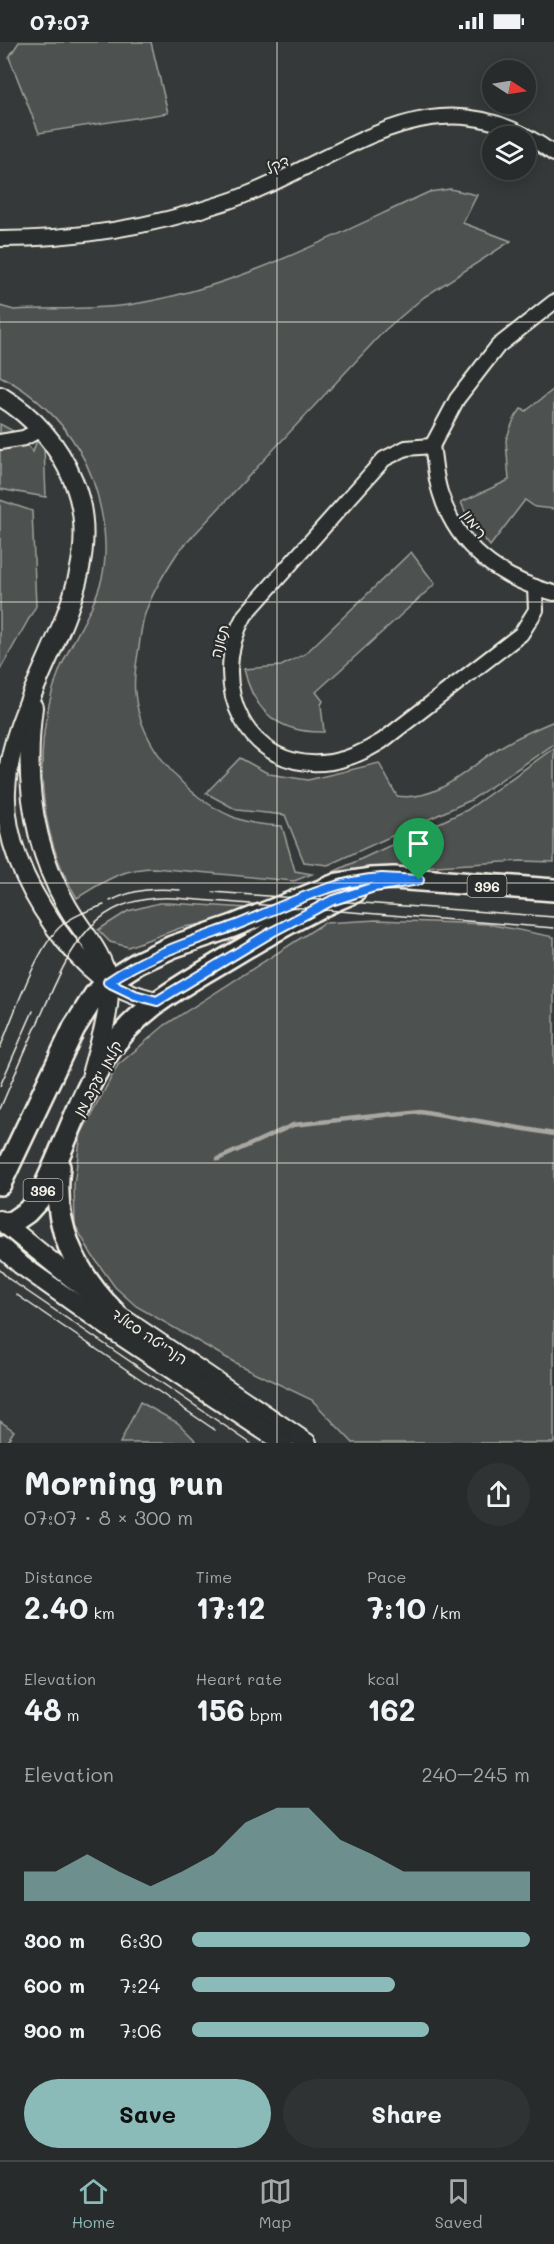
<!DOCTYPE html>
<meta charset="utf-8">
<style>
body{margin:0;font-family:Mali,"Playpen Sans Hebrew",sans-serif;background:#303333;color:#f1f3f6;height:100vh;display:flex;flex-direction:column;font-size:22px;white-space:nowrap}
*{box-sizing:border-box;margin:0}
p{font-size:20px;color:#a5a7a9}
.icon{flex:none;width:33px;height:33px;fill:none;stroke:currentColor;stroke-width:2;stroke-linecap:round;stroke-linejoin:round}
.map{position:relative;height:1401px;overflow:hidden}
.drawer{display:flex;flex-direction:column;background:#282b2b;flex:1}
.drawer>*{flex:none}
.needle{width:39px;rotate:102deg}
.buttons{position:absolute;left:482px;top:18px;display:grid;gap:12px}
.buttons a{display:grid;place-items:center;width:54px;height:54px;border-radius:50%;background:#282b2b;box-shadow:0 3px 15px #0003,0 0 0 2px #444747;font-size:30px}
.pin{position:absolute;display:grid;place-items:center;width:51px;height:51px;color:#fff;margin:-62px -26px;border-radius:50% 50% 50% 0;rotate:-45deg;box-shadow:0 0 6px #0007}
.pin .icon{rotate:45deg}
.round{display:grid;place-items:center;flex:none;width:63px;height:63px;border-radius:32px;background:#303333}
.head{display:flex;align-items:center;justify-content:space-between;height:102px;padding:0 24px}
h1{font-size:33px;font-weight:700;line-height:45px}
.figures{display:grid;grid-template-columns:repeat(3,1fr);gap:9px;height:102px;padding:6px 24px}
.figures div{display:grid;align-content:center}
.figures b{font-size:30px;font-weight:700}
.figures small{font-size:16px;font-weight:400}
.figures p{font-size:16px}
.chart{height:168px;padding:12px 24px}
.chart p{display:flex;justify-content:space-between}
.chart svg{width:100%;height:108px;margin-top:6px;fill:#8bbbb9;opacity:.7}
.cta{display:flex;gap:12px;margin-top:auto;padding:12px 24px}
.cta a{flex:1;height:69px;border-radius:36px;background:#8bbbb9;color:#111;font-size:24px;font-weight:700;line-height:69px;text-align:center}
.cta a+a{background:#303333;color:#f1f3f6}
ul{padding:0 24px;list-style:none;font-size:20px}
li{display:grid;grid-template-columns:96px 72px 1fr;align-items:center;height:45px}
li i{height:15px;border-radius:8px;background:#8bbbb9}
.status{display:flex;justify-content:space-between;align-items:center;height:42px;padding:0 30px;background:#282b2b;direction:ltr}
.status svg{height:16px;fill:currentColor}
.dock{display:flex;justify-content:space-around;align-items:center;height:84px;border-top:2px solid #444747;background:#282b2b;font-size:16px;color:#a5a7a9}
.dock a{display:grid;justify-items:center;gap:3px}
.dock .current{color:#8bbbb9}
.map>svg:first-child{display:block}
.green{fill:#4e514f;stroke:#a1a19c;stroke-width:1.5}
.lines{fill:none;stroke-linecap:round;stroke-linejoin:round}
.stream{stroke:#a8a7a1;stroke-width:4.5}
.street-casing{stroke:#f4f1e8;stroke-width:18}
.secondary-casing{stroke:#f4f1e8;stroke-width:22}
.primary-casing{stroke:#f4f1e8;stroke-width:26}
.street{stroke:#2a2d2e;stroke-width:14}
.secondary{stroke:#2a2d2e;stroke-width:18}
.primary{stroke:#2a2d2e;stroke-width:21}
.tram{stroke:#f4f1e8;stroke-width:1.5}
.route-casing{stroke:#fff;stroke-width:12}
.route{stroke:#1a73e8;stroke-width:8}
.grid{fill:none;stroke:#f4f1e8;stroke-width:1.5;stroke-opacity:0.55}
.labels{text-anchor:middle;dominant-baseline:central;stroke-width:4.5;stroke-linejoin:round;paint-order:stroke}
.shield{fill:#2a2d2e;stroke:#b7b6b0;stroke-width:1.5}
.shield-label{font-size:14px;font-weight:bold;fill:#f4f1e8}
.street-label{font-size:15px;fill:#f4f1e8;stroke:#2a2d2e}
</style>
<div class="status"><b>07:07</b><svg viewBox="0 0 49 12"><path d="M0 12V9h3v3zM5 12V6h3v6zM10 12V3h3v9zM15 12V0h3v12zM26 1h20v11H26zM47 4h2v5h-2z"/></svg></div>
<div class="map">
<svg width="554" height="1401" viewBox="0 0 554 1401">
<rect width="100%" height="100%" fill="#363939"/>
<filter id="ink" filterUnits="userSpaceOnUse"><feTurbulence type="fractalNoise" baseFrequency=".0167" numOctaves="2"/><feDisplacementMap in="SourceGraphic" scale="12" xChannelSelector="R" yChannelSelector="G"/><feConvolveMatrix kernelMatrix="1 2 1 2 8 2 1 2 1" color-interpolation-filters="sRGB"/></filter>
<g filter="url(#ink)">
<g class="green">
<path d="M19 0H151L168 71 39 91 9 15Z"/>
<path d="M450 147 477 153 463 181 511 199 424 255 385 288 178 510C165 530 151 552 144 575 141 586 140 599 138 611 136 624 133 638 135 651 140 704 186 755 233 775 249 782 265 783 282 784L295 829 312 832 294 839 154 826C123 826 103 840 77 856 36 790 32 699 60 627 73 596 94 568 102 536 111 498 99 441 79 408 61 377 32 350 0 334V264L14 268C51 266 90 268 128 263 235 247 331 195 429 150Z"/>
<path d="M554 347V467L535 465 525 458 490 504 468 476 461 460 509 438 506 398 514 377 521 367 526 369Z"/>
<path d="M43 380 46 455 0 447V382L17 391 33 410Z"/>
<path d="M0 458 32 469 36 564 0 628Z"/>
<path d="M411 510 435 542 316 650 323 659 321 663 324 690C280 691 254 671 244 627L281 624 305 612Z"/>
<path d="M554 679V702L471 758 328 823 304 820 285 773 237 768 206 751 240 716 269 732 308 738 379 721 397 754C439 760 467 726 499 706 516 695 536 687 554 679Z"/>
<path d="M554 706V820L521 819 333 830 467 768Z"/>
<path d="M159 861H169L248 866 247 870 213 881 183 885 128 905 110 900 98 888 128 869Z"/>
<path d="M376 878 488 882 554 895V1401H353L312 1358 239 1323 136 1264 115 1245 92 1213 75 1183 74 1143 81 1092 118 1023 165 983 324 881Z"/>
<path d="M140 1360 178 1381 198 1401H120Z"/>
<path d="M0 1379 14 1389 6 1401H0Z"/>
</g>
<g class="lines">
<path class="stream" d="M218 1117 293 1083 420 1069 554 1092"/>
<defs>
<g id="street">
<path d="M0 197C76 197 151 185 223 161 341 123 431 19 554 112"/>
<path d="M0 400 24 396 41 387"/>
<path d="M432 404 406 406 384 417 245 573C206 641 246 733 331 720 350 717 366 709 382 699L521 592 536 568 535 545"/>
<path d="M432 404C435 420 435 435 440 450 456 505 500 537 554 551"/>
<path d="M432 404 457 357 498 304 554 260"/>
</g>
<g id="secondary">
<path d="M0 354C33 374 58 402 73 438 117 544 11 642 6 749 4 798 27 845 54 884 81 922 110 950 157 959"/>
<path d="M33 665C24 734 32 803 67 864 81 889 103 910 108 940 112 968 99 1002 92 1029"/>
<path d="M0 1178 115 1271 307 1401"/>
<path d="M0 1204 21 1223 117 1291 283 1401"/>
</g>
<g id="primary">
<path d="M59 1125C52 1182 75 1232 115 1271"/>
<path d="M0 1142 74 986 95 953 108 940 138 921 172 905 233 884 338 842 370 837 394 836 554 848"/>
<path d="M8 1183 27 1170 38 1158C63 1111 77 1059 106 1014 136 966 185 942 233 913 272 890 311 867 354 850"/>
</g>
</defs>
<use href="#street" class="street-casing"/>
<use href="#secondary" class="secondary-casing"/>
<use href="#primary" class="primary-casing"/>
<use href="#street" class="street"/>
<use href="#secondary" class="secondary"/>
<use href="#primary" class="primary"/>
<g class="tram">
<path d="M213 850 554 875"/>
<path d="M110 859C134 847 154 846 180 848"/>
<path d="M0 1006C14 973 36 905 62 883 74 873 90 868 104 863"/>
<path d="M0 1044 33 969"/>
<path d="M0 1067C14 1034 28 1002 43 969 71 905 93 852 174 856L554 886"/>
<path d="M0 1228 9 1237 250 1401"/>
<path d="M17 1253 215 1388"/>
</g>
</g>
</g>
<g class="lines" filter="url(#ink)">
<defs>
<path id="route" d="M382 836 419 838 374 845 331 859 272 890 157 959 135 953 108 940C147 913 190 900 234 884 283 865 328 839 382 836Z"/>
</defs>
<use href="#route" class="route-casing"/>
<use href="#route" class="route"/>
</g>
<path class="grid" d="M277 0V1401M0 280H554M0 560H554M0 841H554M0 1121H554"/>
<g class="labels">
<g class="shield">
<rect x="467.5" y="833" width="39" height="22" rx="4.5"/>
<rect x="23.5" y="1137" width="39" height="22" rx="4.5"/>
</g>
<g class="shield-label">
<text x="487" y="844">396</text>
<text x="43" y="1148">396</text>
</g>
<g class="street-label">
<text transform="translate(277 122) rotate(-25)">דקל</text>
<text transform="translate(475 482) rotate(55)">רימון</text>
<text transform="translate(219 599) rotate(-75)">תאנה</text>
<text transform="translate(97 1036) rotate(-61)">קלמן יעקב מן</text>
<text transform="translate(150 1294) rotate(34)">הנרייטה סאלד</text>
</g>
</g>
</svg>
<div class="buttons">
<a><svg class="needle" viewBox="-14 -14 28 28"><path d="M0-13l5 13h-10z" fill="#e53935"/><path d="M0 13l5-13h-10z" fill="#a5a7a9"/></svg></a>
<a><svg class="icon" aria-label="layers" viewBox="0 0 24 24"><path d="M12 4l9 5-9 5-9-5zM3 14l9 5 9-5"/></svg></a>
</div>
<div class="pin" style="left:419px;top:838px;background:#1e9e55"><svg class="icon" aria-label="arrive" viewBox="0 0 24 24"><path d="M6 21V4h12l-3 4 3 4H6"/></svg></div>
</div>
<section class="drawer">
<div class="head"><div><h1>Morning run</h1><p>07:07 · 8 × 300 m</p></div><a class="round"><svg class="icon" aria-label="share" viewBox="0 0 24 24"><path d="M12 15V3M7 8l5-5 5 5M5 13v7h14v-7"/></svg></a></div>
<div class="figures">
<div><p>Distance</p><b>2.40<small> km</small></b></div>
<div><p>Time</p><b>17:12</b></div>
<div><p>Pace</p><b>7:10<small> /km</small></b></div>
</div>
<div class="figures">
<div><p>Elevation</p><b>48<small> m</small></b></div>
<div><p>Heart rate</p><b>156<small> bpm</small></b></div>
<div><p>kcal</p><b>162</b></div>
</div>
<div class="chart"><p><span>Elevation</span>240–245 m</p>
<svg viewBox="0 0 160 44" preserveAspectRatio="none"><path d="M0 44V32L10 32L20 25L30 32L40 38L50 32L60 25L70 12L80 6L90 6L100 19L110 25L120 32L130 32L140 32L150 32L160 32V44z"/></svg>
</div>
<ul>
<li><b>300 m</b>6:30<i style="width:100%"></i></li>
<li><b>600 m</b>7:24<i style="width:60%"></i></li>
<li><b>900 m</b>7:06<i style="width:70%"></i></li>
</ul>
<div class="cta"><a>Save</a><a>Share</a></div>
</section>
<nav class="dock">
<a class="current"><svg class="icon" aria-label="home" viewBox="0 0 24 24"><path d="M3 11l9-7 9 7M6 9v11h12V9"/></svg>Home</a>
<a><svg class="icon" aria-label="map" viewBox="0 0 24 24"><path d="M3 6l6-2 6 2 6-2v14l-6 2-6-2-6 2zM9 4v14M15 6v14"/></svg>Map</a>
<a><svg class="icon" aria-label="saved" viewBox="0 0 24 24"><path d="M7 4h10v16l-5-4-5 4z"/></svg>Saved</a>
</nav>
